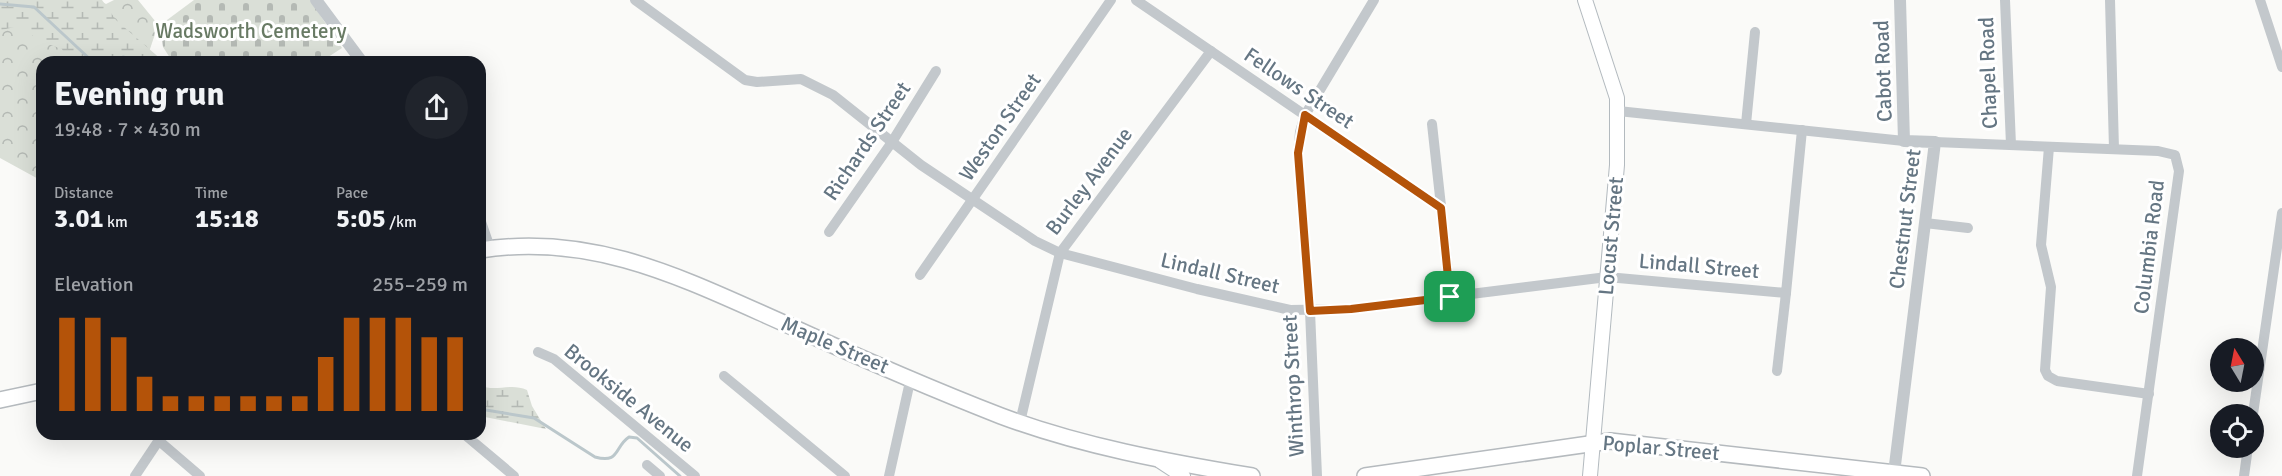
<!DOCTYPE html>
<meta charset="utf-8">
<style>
body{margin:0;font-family:Signika,sans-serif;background:#20242c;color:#f1f3f6;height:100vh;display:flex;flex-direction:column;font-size:22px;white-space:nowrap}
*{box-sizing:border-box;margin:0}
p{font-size:20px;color:#9ea1a6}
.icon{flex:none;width:33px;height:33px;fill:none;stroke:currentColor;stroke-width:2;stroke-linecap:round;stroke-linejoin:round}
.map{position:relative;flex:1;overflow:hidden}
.details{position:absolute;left:36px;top:56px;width:450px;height:384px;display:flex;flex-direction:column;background:#171b24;border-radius:18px;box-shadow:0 6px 24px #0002}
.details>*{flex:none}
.needle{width:39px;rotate:350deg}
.fabs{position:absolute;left:2210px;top:338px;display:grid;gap:12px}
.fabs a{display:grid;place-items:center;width:54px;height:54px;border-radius:50%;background:#171b24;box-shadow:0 6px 24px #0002;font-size:30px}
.pin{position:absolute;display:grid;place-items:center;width:51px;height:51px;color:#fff;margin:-26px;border-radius:12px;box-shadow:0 3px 9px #0006}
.round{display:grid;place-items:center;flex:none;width:63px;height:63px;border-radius:32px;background:#20242c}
.overview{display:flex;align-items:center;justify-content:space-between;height:102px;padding:0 18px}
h1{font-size:33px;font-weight:700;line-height:45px}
.stats{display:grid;grid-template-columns:repeat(3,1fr);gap:9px;height:102px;padding:6px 18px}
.stats div{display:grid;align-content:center}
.stats b{font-size:26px;font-weight:700}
.stats small{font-size:16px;font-weight:400}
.stats p{font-size:16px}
.chart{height:168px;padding:12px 18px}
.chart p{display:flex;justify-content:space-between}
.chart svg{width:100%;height:108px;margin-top:6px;stroke:#b45309;stroke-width:6}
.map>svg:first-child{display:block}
.forest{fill:url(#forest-crowns)}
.wetland{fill:url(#wetland-marsh)}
.cemetery{fill:url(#cemetery-stones)}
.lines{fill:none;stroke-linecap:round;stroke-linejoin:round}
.stream{stroke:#bbc7cb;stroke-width:3}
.secondary-casing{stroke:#b3babf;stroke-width:16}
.primary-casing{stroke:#b5babe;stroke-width:18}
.minor{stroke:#c3c8cc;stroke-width:10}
.tertiary{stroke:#c3c8cc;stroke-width:12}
.secondary{stroke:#fff;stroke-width:14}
.primary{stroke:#fff;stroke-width:15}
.route-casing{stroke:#fff;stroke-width:12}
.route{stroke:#b45309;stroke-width:8}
.labels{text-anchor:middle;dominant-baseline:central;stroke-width:6;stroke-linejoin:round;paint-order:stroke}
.park-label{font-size:21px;fill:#687a64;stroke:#fff}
.street-label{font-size:21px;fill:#657683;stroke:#fff}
</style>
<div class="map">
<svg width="2282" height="476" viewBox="0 0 2282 476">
<defs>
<pattern id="forest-crowns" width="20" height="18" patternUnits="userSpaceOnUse" patternTransform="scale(1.5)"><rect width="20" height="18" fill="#dadfd7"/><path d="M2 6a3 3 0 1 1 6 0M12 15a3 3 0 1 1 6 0" fill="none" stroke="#b4b9b4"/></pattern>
<pattern id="wetland-marsh" width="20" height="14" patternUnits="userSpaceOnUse" patternTransform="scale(1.5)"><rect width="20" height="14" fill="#dadfd7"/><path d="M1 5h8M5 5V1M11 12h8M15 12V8" fill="none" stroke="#b4b9b4"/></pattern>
<pattern id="cemetery-stones" width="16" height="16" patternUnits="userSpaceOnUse" patternTransform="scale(1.5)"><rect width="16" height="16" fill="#dadfd7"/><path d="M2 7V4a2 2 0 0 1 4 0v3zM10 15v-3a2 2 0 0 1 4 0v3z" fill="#b4b9b4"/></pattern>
</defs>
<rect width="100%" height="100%" fill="#fafaf8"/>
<path class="forest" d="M0 0H99L106 4 114 0H138L160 27 155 34 146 61 42 62V181L0 158Z"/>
<g class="wetland">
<path d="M0 0H102L116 20 163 61H68L62 49 36 40 28 30 14 27 2 30 0 39Z"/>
<path d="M480 385C495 393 510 382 527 390L532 406 546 429 480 416Z"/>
</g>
<path class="cemetery" d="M194 0H310L342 48 322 61H172L163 47 161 30 167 20Z"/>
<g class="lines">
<g class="stream">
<path d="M0 4 34 7 93 62"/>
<path d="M113 62 123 57 141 62"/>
<path d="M480 409 534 418 595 457C620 464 614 447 629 437L637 438 680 476"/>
</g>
<defs>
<g id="secondary">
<path d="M1585 0 1617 98V165L1590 476"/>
<path d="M1160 461 1183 476"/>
</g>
<g id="primary">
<path d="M480 250C595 232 686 280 788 325 858 357 929 388 1001 416 1081 446 1168 462 1252 476"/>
<path d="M0 400 42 391"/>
<path d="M1365 476 1610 441 1922 476"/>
</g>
</defs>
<use href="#secondary" class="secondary-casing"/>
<use href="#primary" class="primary-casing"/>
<g class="minor">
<path d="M635 0 745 80 757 82 801 79 833 95 921 165 1035 241 1060 253 1197 289 1290 310 1351 309 1607 277 1786 293 1802 130"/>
<path d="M1136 0 1441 208"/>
<path d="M2005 0 2011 145"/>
<path d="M2110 0 2114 149"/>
<path d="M2260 0 2282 67"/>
<path d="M1618 111 1904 141"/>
<path d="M1432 124 1451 297"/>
<path d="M1746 124 1755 32"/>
<path d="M1935 142 2158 151 2175 155 2179 171 2137 476"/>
<path d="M2049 147 2041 245 2051 287 2045 370 2048 376 2057 381 2149 394"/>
<path d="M1925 223 1968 228"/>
<path d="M829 232 892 142 936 71"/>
<path d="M920 275 1111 0"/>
<path d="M538 352 554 359 695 476"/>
<path d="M1777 371 1786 293"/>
<path d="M724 376 845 476"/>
<path d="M2253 414 2282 213"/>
<path d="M1020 422 1060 253 1211 51"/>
<path d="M464 434 514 476"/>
<path d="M158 440 200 476"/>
<path d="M647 465 660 476"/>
<path d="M135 476 163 434"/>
<path d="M889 476 911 377"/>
<path d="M1317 476 1310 311 1298 153 1300 132 1305 115 1374 0"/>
<path d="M2244 476 2248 447"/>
</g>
<g class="tertiary">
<path d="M316 0 362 62"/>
<path d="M480 222 489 248"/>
<path d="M1894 473 1935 142 1904 141 1900 0"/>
</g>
<use href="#secondary" class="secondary"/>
<use href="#primary" class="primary"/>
</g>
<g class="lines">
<defs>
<path id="route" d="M1305 115 1441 208 1450 297 1351 309 1310 311 1298 153Z"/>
</defs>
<use href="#route" class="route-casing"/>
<use href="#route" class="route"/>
</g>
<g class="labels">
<g class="park-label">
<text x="251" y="31">Wadsworth Cemetery</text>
</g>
<g class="street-label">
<text transform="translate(1883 71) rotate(-92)">Cabot Road</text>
<text transform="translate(1988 73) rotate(-92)">Chapel Road</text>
<text transform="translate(1299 88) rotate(34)">Fellows Street</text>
<text transform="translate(1000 127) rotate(-55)">Weston Street</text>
<text transform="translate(867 141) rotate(-56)">Richards Street</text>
<text transform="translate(1089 181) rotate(-53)">Burley Avenue</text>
<text transform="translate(1905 219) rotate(-83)">Chestnut Street</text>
<text transform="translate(1611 236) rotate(-85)">Locust Street</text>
<text transform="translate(2149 247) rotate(-83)">Columbia Road</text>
<text transform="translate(1699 266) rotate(5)">Lindall Street</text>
<text transform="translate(1220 273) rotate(13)">Lindall Street</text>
<text transform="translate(835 345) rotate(23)">Maple Street</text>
<text transform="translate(1293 386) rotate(-93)">Winthrop Street</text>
<text transform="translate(629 398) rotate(39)">Brookside Avenue</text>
<text transform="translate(1661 448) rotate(5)">Poplar Street</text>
</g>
</g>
</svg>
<div class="fabs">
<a><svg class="needle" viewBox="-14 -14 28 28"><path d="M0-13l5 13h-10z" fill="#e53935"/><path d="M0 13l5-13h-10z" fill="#9ea1a6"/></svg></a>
<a><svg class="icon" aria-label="locate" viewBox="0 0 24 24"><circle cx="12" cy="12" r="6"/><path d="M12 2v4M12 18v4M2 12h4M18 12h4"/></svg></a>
</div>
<div class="pin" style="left:1450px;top:297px;background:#1e9e55"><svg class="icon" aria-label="arrive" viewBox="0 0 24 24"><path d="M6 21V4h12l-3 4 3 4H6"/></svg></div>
<section class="details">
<div class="overview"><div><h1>Evening run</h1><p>19:48 · 7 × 430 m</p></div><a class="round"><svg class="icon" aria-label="share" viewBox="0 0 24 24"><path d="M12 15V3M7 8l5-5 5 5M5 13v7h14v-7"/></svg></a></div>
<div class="stats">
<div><p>Distance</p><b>3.01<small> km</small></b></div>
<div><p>Time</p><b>15:18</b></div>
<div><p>Pace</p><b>5:05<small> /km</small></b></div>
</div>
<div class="chart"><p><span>Elevation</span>255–259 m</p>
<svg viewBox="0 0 160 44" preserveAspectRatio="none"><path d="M5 44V6M15 44V6M25 44V14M35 44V30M45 44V38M55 44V38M65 44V38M75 44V38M85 44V38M95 44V38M105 44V22M115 44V6M125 44V6M135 44V6M145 44V14M155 44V14"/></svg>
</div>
</section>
</div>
